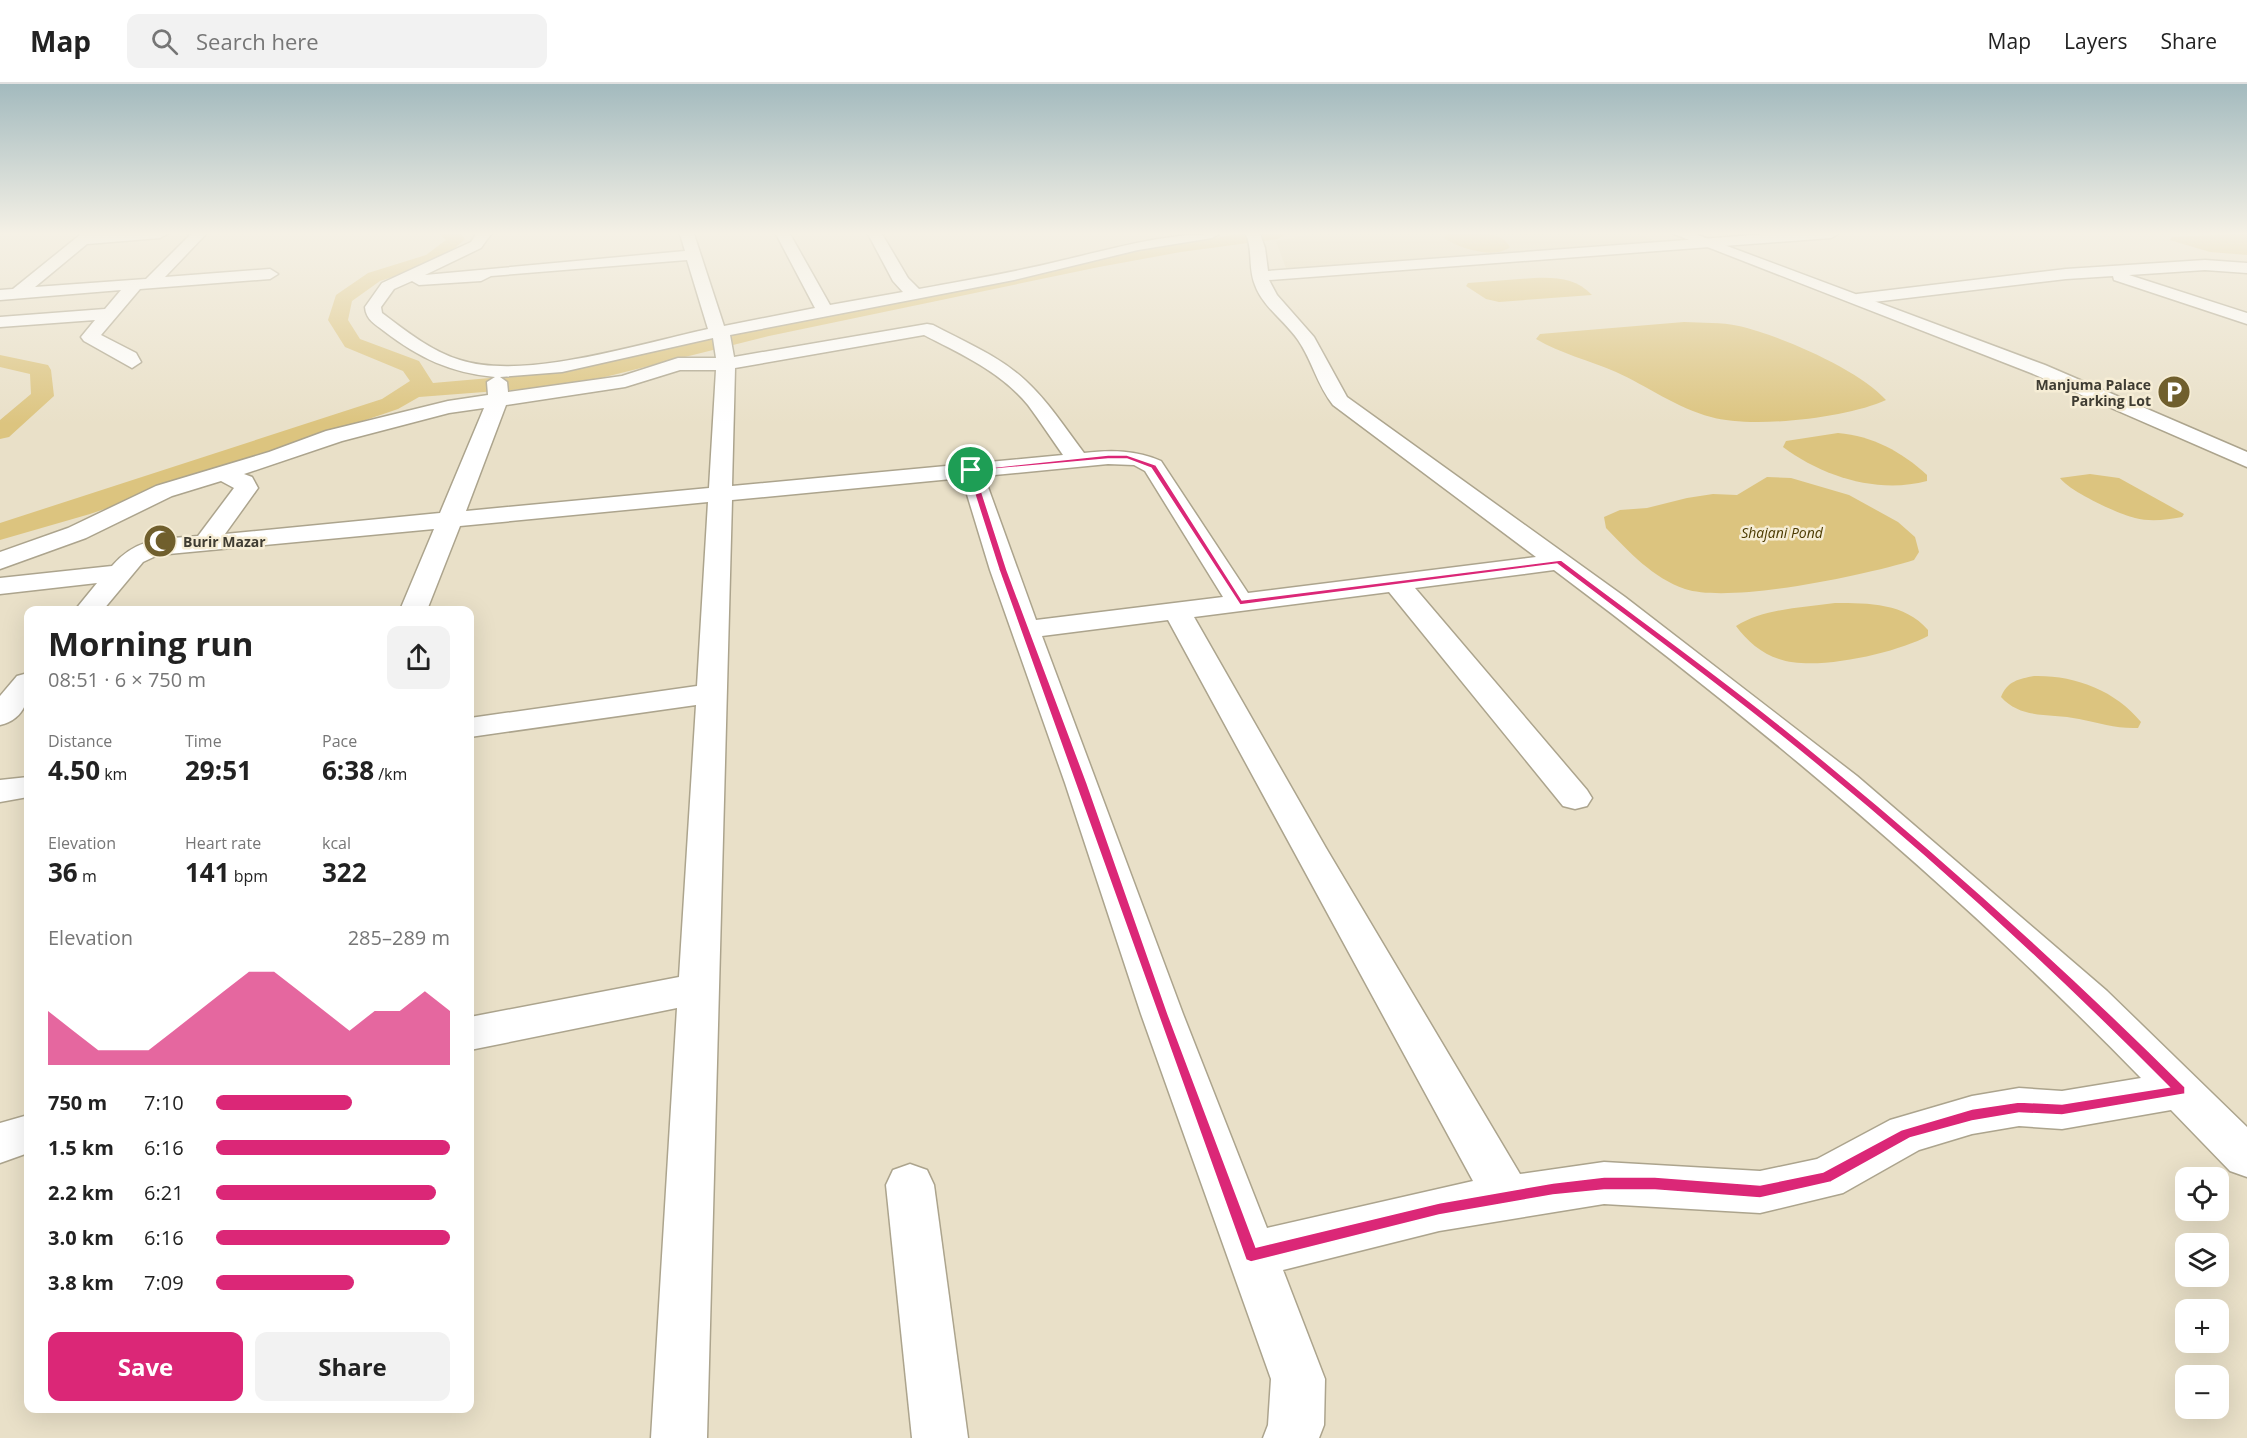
<!DOCTYPE html>
<meta charset="utf-8">
<style>
body{margin:0;font-family:"Open Sans",sans-serif;background:#f2f2f2;color:#222;height:100vh;display:flex;flex-direction:column;font-size:22px;white-space:nowrap}
*{box-sizing:border-box;margin:0}
p{font-size:20px;color:#767676}
.icon{flex:none;width:33px;height:33px;fill:none;stroke:currentColor;stroke-width:2;stroke-linecap:round;stroke-linejoin:round}
.map{position:relative;flex:1;overflow:hidden}
.details{position:absolute;left:24px;top:522px;width:450px;height:807px;display:flex;flex-direction:column;background:#fff;border-radius:12px;box-shadow:0 6px 24px #0002}
.details>*{flex:none}
.controls{position:absolute;left:2175px;top:1083px;display:grid;gap:12px}
.controls a{display:grid;place-items:center;width:54px;height:54px;border-radius:12px;background:#fff;box-shadow:0 6px 24px #0002;font-size:30px}
.pin{position:absolute;display:grid;place-items:center;width:51px;height:51px;color:#fff;margin:-26px;border:3px solid #fff;border-radius:50%;box-shadow:0 2px 6px #0007}
.round{display:grid;place-items:center;flex:none;width:63px;height:63px;border-radius:12px;background:#f2f2f2}
.summary{display:flex;align-items:center;justify-content:space-between;height:102px;padding:0 24px}
h1{font-size:33px;font-weight:700;line-height:45px}
.figures{display:grid;grid-template-columns:repeat(3,1fr);gap:9px;height:102px;padding:6px 24px}
.figures div{display:grid;align-content:center}
.figures b{font-size:26px;font-weight:700}
.figures small{font-size:16px;font-weight:400}
.figures p{font-size:16px}
.chart{height:168px;padding:12px 24px}
.chart p{display:flex;justify-content:space-between}
.chart svg{width:100%;height:108px;margin-top:6px;fill:#db2777;opacity:.7}
.cta{display:flex;gap:12px;margin-top:auto;padding:12px 24px}
.cta a{flex:1;height:69px;border-radius:12px;background:#db2777;color:#fff;font-size:24px;font-weight:700;line-height:69px;text-align:center}
.cta a+a{background:#f2f2f2;color:#222}
ul{padding:0 24px;list-style:none;font-size:20px}
li{display:grid;grid-template-columns:96px 72px 1fr;align-items:center;height:45px}
li i{height:15px;border-radius:8px;background:#db2777}
header{display:flex;align-items:center;gap:36px;box-sizing:border-box;height:84px;padding:0 30px;background:#fff;border-bottom:2px solid #e0e0e0}
header strong{font-size:28px}
nav{display:flex;gap:33px;margin-inline-start:auto;font-size:21px}
.search{width:420px;height:54px;background:#f2f2f2;display:flex;align-items:center;gap:15px;box-sizing:border-box;padding:0 21px;border-radius:12px;color:#767676;font-size:22px}
.map>svg:first-child{display:block}
.built{fill:#e1d6b6}
.water{fill:#dcc47f}
.lines{fill:none;stroke-linecap:round;stroke-linejoin:round}
.canal{fill:#dcc47f;fill-rule:evenodd}
.minor-casing{stroke:#aca48d;stroke-width:3}
.major-casing{stroke:#aca48d;stroke-width:3}
.minor{fill:#fff;fill-rule:evenodd}
.major{fill:#fff;fill-rule:evenodd}
.route{fill:#db2777;stroke:#fff;stroke-width:1.5;fill-rule:evenodd}
.labels{text-anchor:middle;dominant-baseline:central;stroke-width:5;stroke-linejoin:round;paint-order:stroke}
.far-poi-label{font-size:14px;font-weight:bold;fill:#3f3c32;stroke:#f6edd5;text-anchor:end}
.far-water-label{font-size:14px;font-style:italic;fill:#4b3a00;stroke:#f6edd5}
</style>
<header>
<strong>Map</strong>
<div class="search"><svg class="icon" aria-label="search" viewBox="0 0 24 24"><circle cx="10" cy="10" r="6"/><path d="M15 15l6 6"/></svg>Search here</div>
<nav><a>Map</a><a>Layers</a><a>Share</a></nav>
</header>
<div class="map">
<svg width="2247" height="1354" viewBox="0 0 2247 1354">
<rect width="100%" height="100%" fill="#e9e0c8"/>
<path class="built" d="M1314 150H1639L1663 160 1287 187 1276 157Z"/>
<g class="water">
<path d="M1447 150C1466 150 1499 144 1510 163 1494 176 1459 164 1444 154Z"/>
<path d="M2247 150V171L2210 168 2170 156 2172 153Z"/>
<path d="M1534 194C1556 193 1576 194 1592 211L1499 218 1486 215 1466 202 1468 199Z"/>
<path d="M1684 238C1702 239 1721 238 1739 242 1779 251 1860 286 1886 316 1847 334 1752 345 1711 333 1677 324 1647 302 1616 288 1589 276 1561 270 1536 255L1540 250Z"/>
<path d="M1838 349C1873 352 1902 368 1927 391V397C1878 410 1823 393 1783 363L1786 357Z"/>
<path d="M2090 390 2119 394 2184 430 2182 433C2166 436 2150 438 2135 434 2118 430 2069 407 2060 394Z"/>
<path d="M1767 393 1791 394 1849 411 1898 438 1915 453 1919 468 1914 476C1866 491 1731 520 1685 505 1653 494 1629 468 1606 444L1604 433 1620 426 1647 424 1687 414 1713 410 1737 411Z"/>
<path d="M1835 519C1869 519 1905 519 1928 546V552C1896 569 1815 588 1779 575 1762 570 1746 556 1736 542 1765 524 1802 524 1835 519Z"/>
<path d="M2034 592C2074 591 2115 606 2141 638L2138 644C2117 645 2100 639 2079 635 2051 629 2022 636 2001 613 2007 597 2019 595 2034 592Z"/>
</g>
<g class="lines">
<g class="canal">
<path d="M440 150H461L465 155 438 179 380 197 352 217 348 236 360 255 419 277 433 299 524 291 601 280 769 240 1099 173 1239 150H1286L1278 155 1181 168 1099 183 769 252 601 294 524 305 419 313 398 325 90 430 0 456V439L382 315 410 297 403 287 345 263 328 236 336 211 368 189 426 171 446 156Z"/>
<path d="M0 271 48 281 51 286 54 312 9 353 0 355V336L31 310 30 290 0 283Z"/>
</g>
<defs>
<g id="minor">
<path d="M81 150H167L160 154 87 160 35 203 146 195 191 150H206L165 193 270 185 278 190 270 195 140 205 101 251 136 269 141 278 132 284 84 257 81 253 95 236 0 243V233L105 225 121 206 0 216V206L13 205Z"/>
<path d="M476 150H491L481 164 425 191 685 167 680 150H694L724 242 815 224 776 150H790L830 221 903 208 893 197 868 150H882L908 194 919 205C967 196 1016 188 1064 176 1120 163 1161 150 1219 150L1212 154 1138 166 1014 196 730 251 734 273 927 240 933 241C965 258 999 272 1025 296 1048 317 1065 344 1084 369 1111 366 1136 366 1161 377L1248 509 1536 473 1333 321C1317 301 1312 276 1298 256 1284 236 1263 223 1255 201 1248 184 1253 167 1246 150H1260L1265 164 1268 187 1768 150H1838L1831 154 1269 196 1277 211 1314 253 1347 313 1625 513 1857 692 2107 907 2247 1043V1093L2230 1087 2171 1026 2062 1045 2019 1042 1972 1050 1919 1066 1843 1109 1760 1129 1604 1120 1439 1147 1283 1186 1325 1295 1324 1341 1319 1354H1263L1268 1341 1271 1295 1141 930 1065 699 990 486 962 394 732 416 707 1354H651L677 924 470 966V933L679 893 696 621 470 653V634L697 602 708 418 460 442 427 526H400L434 445 158 471 143 478 103 526H75L97 499 0 510V494L112 482C137 453 163 455 198 452L234 404 221 397 172 412 86 454 0 485V468L68 444 156 402 269 368 326 347 448 317 488 311 487 298 495 293C451 289 419 274 384 247 375 240 366 236 365 223L382 199 471 158ZM687 176 708 245C642 259 525 297 460 276 431 267 406 247 382 229L381 223 394 205 412 197 419 201 481 197 491 192ZM924 251C961 270 1001 288 1028 321 1040 337 1051 354 1063 371L732 402 735 284ZM713 254 716 274H678L622 292 508 308 507 298 500 293 562 288ZM680 286H716L709 404 466 427 506 321 625 303ZM484 324 440 429 225 450 258 404 252 393 244 390 342 357 449 329ZM1108 380 1134 381 1145 387 1223 513 1036 536 984 392ZM1554 486C1761 641 1960 808 2141 994L2062 1007 2019 1004 1972 1012 1890 1036 1817 1075 1760 1087 1604 1078 1520 1090 1326 764 1194 533 1389 508 1563 722 1575 725 1587 722 1592 714 1587 706 1415 504ZM1168 536 1473 1097 1267 1144 1183 930 1042 552Z"/>
<path d="M2205 176 2247 179V189L2205 186 2129 191 2247 229V240L2114 196 2113 192 2066 195 1857 220 1849 215 1857 210 2066 185Z"/>
<path d="M28 589C31 612 26 635 0 641V612L17 592Z"/>
<path d="M28 693V713L0 718V696Z"/>
<path d="M28 1031V1069L0 1079V1039Z"/>
<path d="M910 1080 927 1086 934 1101 968 1354H912L886 1101 893 1086Z"/>
</g>
<path id="major" d="M1674 150H1695L2045 281 2247 368V383L2031 289Z"/>
</defs>
<use href="#minor" class="minor-casing"/>
<use href="#major" class="major-casing"/>
<use href="#minor" class="minor"/>
<use href="#major" class="major"/>
</g>
<linearGradient id="sky" x2="0" y2="1"><stop stop-color="#a3babe"/><stop offset="0.44" stop-color="#f5f1e6"/><stop offset="1" stop-color="#f5f1e6" stop-opacity="0"/></linearGradient>
<rect width="2247" height="340" fill="url(#sky)"/>
<path class="route" d="M1108 371H1127L1156 381 1242 516 1561 476C1635 532 1710 585 1782 643 1923 756 2057 876 2185 1003V1010L2062 1031 2019 1029 1972 1037 1910 1054 1831 1098 1760 1114 1655 1106H1604L1553 1111 1439 1131 1251 1178 1246 1176 999 486 967 386ZM1108 375H1127L1151 384 1240 521 1557 480C1629 535 1703 589 1774 646 1913 757 2044 877 2169 1003L2062 1020 2019 1018 1972 1025 1901 1046 1823 1088 1760 1101 1655 1093H1604L1553 1099 1439 1119 1256 1163 1168 930 1087 699 1007 486 975 387Z"/>
<defs>
<symbol id="parking-disc" viewBox="-11 -11 22 22"><circle r="9.5" fill="#705f2d" stroke="#f6edd5"/><path d="M-3.5-5.5H1a3.5 3.5 0 0 1 0 7H-1V5.5H-3.5ZM-1-3.4V-.6H.8a1.4 1.4 0 0 0 0-2.8Z" fill="#fff"/></symbol>
<symbol id="mosque-disc" viewBox="-11 -11 22 22"><circle r="9.5" fill="#705f2d" stroke="#f6edd5"/><path d="M3.5-4.9A6 6 0 1 0 3.5 4.9A5 5 0 1 1 3.5-4.9Z" fill="#fff"/></symbol>
</defs>
<g fill-rule="evenodd">
<use href="#parking-disc" x="2155" y="289" width="38" height="38"/>
<use href="#mosque-disc" x="141" y="438" width="38" height="38"/>
</g>
<g class="labels">
<g class="far-poi-label">
<text x="2151" y="300">Manjuma Palace<tspan x="2151" dy="16">Parking Lot</tspan></text>
<text x="183" y="457" text-anchor="start">Burir Mazar</text>
</g>
<g class="far-water-label">
<text x="1782" y="448">Shajani Pond</text>
</g>
</g>
</svg>
<div class="controls">
<a><svg class="icon" aria-label="locate" viewBox="0 0 24 24"><circle cx="12" cy="12" r="6"/><path d="M12 2v4M12 18v4M2 12h4M18 12h4"/></svg></a>
<a><svg class="icon" aria-label="layers" viewBox="0 0 24 24"><path d="M12 4l9 5-9 5-9-5zM3 14l9 5 9-5"/></svg></a>
<a>+</a>
<a>−</a>
</div>
<div class="pin" style="left:971px;top:386px;background:#1e9e55"><svg class="icon" aria-label="arrive" viewBox="0 0 24 24"><path d="M6 21V4h12l-3 4 3 4H6"/></svg></div>
<section class="details">
<div class="summary"><div><h1>Morning run</h1><p>08:51 · 6 × 750 m</p></div><a class="round"><svg class="icon" aria-label="share" viewBox="0 0 24 24"><path d="M12 15V3M7 8l5-5 5 5M5 13v7h14v-7"/></svg></a></div>
<div class="figures">
<div><p>Distance</p><b>4.50<small> km</small></b></div>
<div><p>Time</p><b>29:51</b></div>
<div><p>Pace</p><b>6:38<small> /km</small></b></div>
</div>
<div class="figures">
<div><p>Elevation</p><b>36<small> m</small></b></div>
<div><p>Heart rate</p><b>141<small> bpm</small></b></div>
<div><p>kcal</p><b>322</b></div>
</div>
<div class="chart"><p><span>Elevation</span>285–289 m</p>
<svg viewBox="0 0 160 44" preserveAspectRatio="none"><path d="M0 44V22L10 30L20 38L30 38L40 38L50 30L60 22L70 14L80 6L90 6L100 14L110 22L120 30L130 22L140 22L150 14L160 22V44z"/></svg>
</div>
<ul>
<li><b>750 m</b>7:10<i style="width:58%"></i></li>
<li><b>1.5 km</b>6:16<i style="width:100%"></i></li>
<li><b>2.2 km</b>6:21<i style="width:94%"></i></li>
<li><b>3.0 km</b>6:16<i style="width:100%"></i></li>
<li><b>3.8 km</b>7:09<i style="width:59%"></i></li>
</ul>
<div class="cta"><a>Save</a><a>Share</a></div>
</section>
</div>
